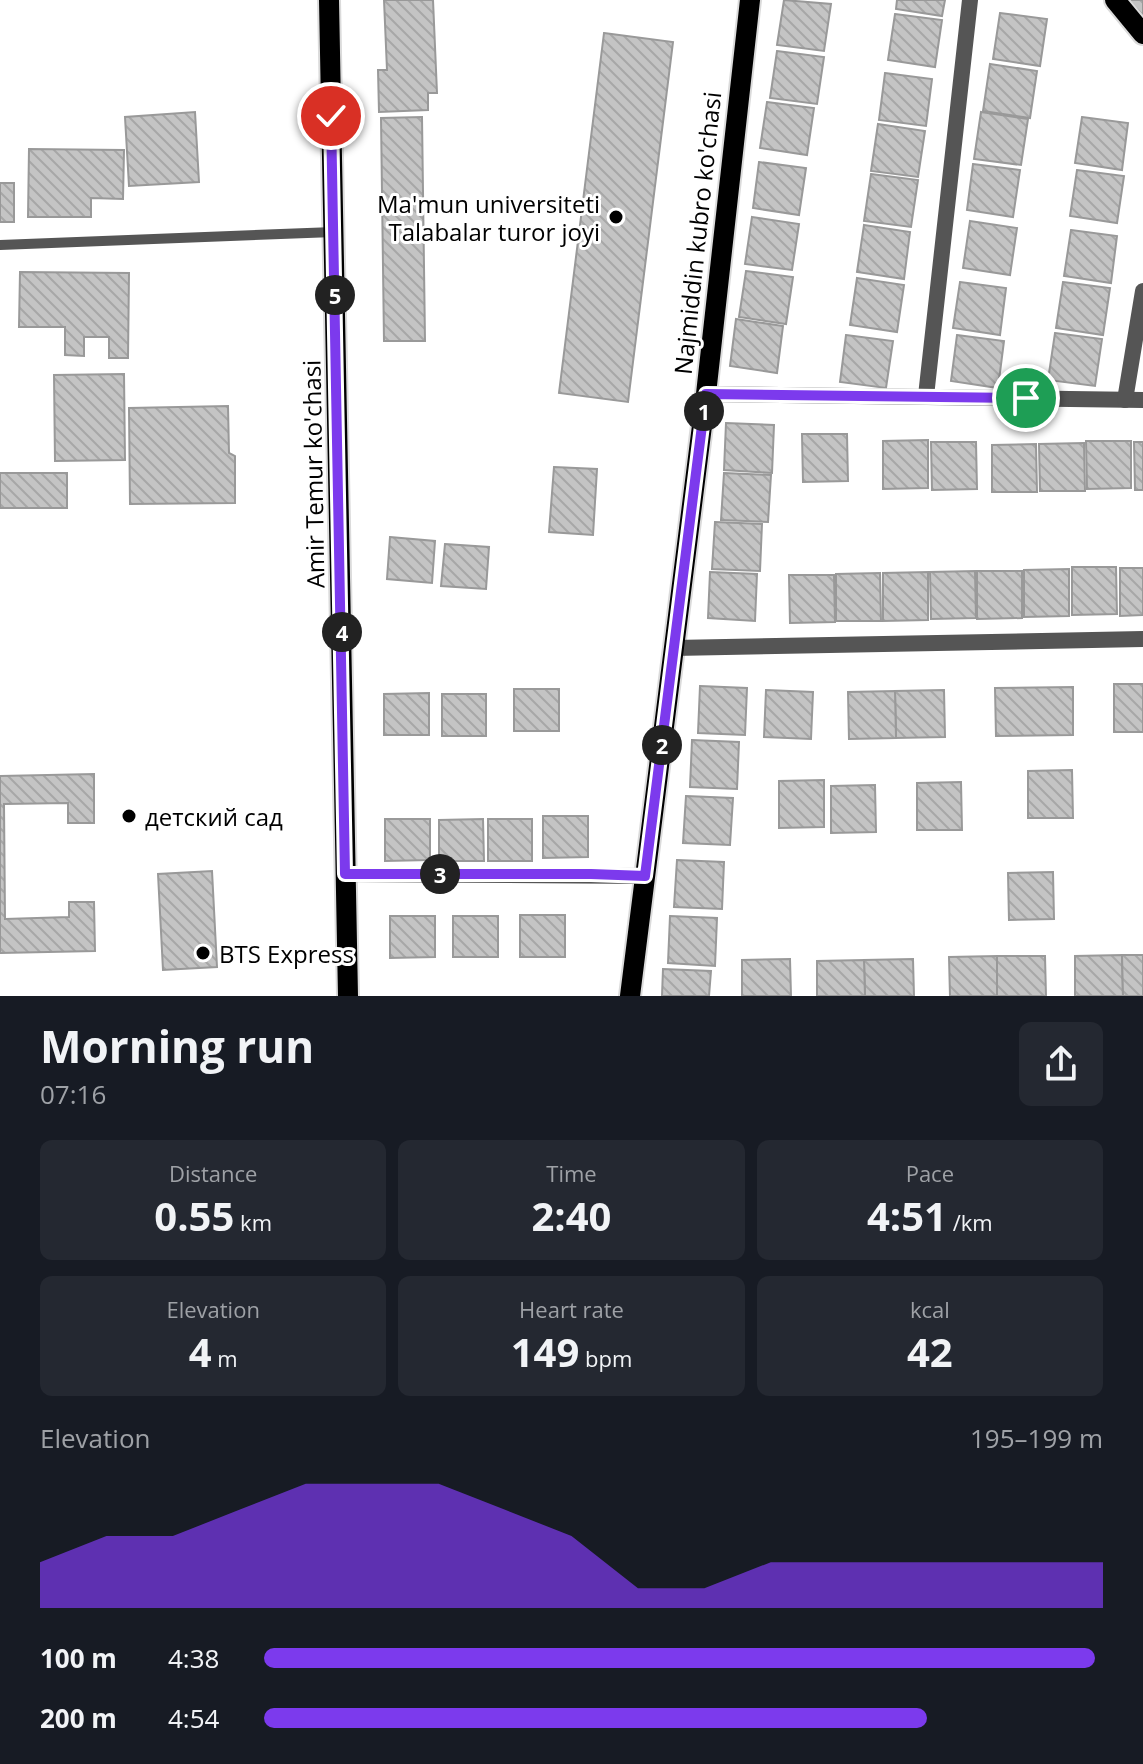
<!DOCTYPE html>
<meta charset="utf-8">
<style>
body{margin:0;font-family:"Open Sans",sans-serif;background:#242831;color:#f1f3f6;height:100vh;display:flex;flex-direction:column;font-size:30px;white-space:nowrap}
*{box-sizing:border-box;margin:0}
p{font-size:26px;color:#9ea1a6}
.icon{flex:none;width:44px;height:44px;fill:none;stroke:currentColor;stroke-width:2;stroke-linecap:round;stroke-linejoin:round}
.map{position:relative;height:996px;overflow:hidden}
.side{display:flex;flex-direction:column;background:#171b24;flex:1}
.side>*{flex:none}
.pin{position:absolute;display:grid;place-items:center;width:68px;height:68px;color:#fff;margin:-34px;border:4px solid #fff;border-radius:50%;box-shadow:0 2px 8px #0007}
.km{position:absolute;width:40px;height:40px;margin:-20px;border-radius:50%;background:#222;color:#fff;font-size:22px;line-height:40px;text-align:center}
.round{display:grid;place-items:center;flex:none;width:84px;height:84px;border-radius:12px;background:#242831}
.head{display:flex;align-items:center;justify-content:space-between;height:136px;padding:0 40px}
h1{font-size:44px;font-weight:700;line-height:60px}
.figures{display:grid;grid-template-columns:repeat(3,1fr);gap:12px;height:136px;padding:8px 40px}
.figures div{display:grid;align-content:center;border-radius:12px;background:#242831;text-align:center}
.figures b{font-size:40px;font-weight:700}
.figures small{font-size:22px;font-weight:400}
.figures p{font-size:22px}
.chart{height:224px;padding:16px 40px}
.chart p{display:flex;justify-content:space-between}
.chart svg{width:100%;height:144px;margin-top:8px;fill:#7c3aed;opacity:.7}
ul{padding:0 40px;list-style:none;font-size:26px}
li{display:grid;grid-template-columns:128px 96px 1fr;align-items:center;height:60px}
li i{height:20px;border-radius:10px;background:#7c3aed}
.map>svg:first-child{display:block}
.building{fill:url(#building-back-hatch);stroke:#999;stroke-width:2}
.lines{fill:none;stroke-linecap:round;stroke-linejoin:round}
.primary-casing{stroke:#dbdbdb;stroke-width:24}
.service{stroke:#555;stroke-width:10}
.minor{stroke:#555;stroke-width:16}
.primary{stroke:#000;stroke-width:20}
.route-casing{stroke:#fff;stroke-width:16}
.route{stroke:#7c3aed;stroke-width:10}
.poi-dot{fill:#000;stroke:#fff;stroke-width:3}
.labels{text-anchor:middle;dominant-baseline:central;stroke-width:6;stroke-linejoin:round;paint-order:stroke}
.poi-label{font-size:24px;fill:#000;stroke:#fff;text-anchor:start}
.street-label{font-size:24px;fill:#000;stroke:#fff}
</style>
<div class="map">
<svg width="1143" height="996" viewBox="0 0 1143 996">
<defs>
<pattern id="building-back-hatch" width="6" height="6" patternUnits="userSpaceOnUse" patternTransform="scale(2)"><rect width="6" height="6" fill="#c4c4c4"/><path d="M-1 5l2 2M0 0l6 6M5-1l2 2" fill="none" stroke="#a7a7a7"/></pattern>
</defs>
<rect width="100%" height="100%" fill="#fff"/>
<g class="building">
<path d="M384 0H433L437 93H428V110L379 112 378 70H387Z"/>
<path d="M784 0 831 4 824 51 777 45Z"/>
<path d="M897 0H945L942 16 896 9Z"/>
<path d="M1129 0H1143V18Z"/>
<path d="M1000 13 1047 19 1040 66 993 59Z"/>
<path d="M895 14 942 20 935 67 888 60Z"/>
<path d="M604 33 673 42 628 402 559 393Z"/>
<path d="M777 51 824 57 817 104 770 98Z"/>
<path d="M990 64 1037 71 1030 118 983 111Z"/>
<path d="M885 73 932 79 926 126 879 120Z"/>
<path d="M767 102 814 108 807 155 760 148Z"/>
<path d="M195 112 199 182 129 186 125 117Z"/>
<path d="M981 112 1028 119 1021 165 974 159Z"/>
<path d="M422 117 425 341H384L381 118Z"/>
<path d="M1082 117 1128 123 1122 170 1075 163Z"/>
<path d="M878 124 925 131 918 177 871 171Z"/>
<path d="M29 149 124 150 123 199 91 198V217H28Z"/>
<path d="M759 162 806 168 799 215 753 208Z"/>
<path d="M973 164 1020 170 1013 217 967 210Z"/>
<path d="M1077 170 1124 176 1117 223 1070 216Z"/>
<path d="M871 174 918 180 911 227 864 221Z"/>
<rect x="0" y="183" width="14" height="39"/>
<path d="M752 217 799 224 792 270 745 264Z"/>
<path d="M970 221 1017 228 1010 275 963 268Z"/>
<path d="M864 225 910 232 904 279 857 272Z"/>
<path d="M1071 230 1117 236 1111 283 1064 276Z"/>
<path d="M746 271 793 277 786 324 739 317Z"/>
<path d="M20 272 129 273 128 358H109V337H84V356L65 355V327H19Z"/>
<path d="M857 278 904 285 897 332 850 325Z"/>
<path d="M960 282 1006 288 1000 335 953 328Z"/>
<path d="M1063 282 1110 288 1103 335 1056 328Z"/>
<path d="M736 319 783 326 777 373 730 366Z"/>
<path d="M1055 333 1102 339 1095 386 1048 380Z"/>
<path d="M846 335 893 341 886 388 840 382Z"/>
<path d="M957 335 1004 341 998 388 951 381Z"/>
<path d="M124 374 125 460 55 461 54 375Z"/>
<path d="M228 406 229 453 235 456V503L130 504 129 408Z"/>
<path d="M726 423 774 425 772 473 724 470Z"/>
<path d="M802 434H847L848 481 803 482Z"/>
<path d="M928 440V488L883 489V441Z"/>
<path d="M1086 441H1131V488L1087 489Z"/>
<path d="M931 442H976L977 489 932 490Z"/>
<path d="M1134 442H1143V490H1135Z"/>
<path d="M1084 443 1085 491H1040L1039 444Z"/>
<path d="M1036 444 1037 492H992V445Z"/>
<path d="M554 467 597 469 593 535 549 532Z"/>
<rect x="0" y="473" width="67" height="35"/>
<path d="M724 473 771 475 768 522 721 520Z"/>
<path d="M715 522 762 524 760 571 712 569Z"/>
<path d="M390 537 435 541 432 583 387 579Z"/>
<path d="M445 544 489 547 486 589 441 586Z"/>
<path d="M1072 567H1116L1117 614 1072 615Z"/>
<path d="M1120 568H1143V615L1120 616Z"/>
<path d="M1069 569V616L1024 617V570Z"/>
<path d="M975 571 976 618 931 619 930 572Z"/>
<path d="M977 571H1022V618L977 619Z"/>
<path d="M710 572 757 574 755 621 708 618Z"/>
<path d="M928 572V620L883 621V573Z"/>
<path d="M880 573 881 621H836V574Z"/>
<path d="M789 575H834L835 622 790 623Z"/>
<rect x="1114" y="684" width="29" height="48"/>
<path d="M700 686 747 688 745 735 698 733Z"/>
<path d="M1073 687V735L996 736 995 688Z"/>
<rect x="514" y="689" width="45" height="42"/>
<path d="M766 690 813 692 811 739 764 737Z"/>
<path d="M944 690 945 737 896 738 895 691Z"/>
<path d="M895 691 896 738 849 739 848 692Z"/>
<path d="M429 693V735H384V694Z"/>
<rect x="442" y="694" width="44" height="42"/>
<path d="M692 740 739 742 737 789 690 787Z"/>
<path d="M1072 770 1073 818H1028V771Z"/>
<path d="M94 774V823H68V803L4 804 5 919 69 917V902H94L95 951 0 953V776Z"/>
<path d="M824 780V827L779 828V781Z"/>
<path d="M961 782 962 830H917V783Z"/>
<path d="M875 785 876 832 831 833V786Z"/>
<path d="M686 796 733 798 730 845 683 843Z"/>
<path d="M543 816H588V857L543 858Z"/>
<path d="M385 819H430V860L385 861Z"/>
<path d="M483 819 484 861H439V820Z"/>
<rect x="488" y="819" width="44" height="42"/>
<path d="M677 860 724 862 722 909 674 907Z"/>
<path d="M212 871 217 967 163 970 158 874Z"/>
<path d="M1053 872 1054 919 1009 920 1008 873Z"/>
<rect x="520" y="915" width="45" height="42"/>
<path d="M390 916H435V957L390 958Z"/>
<rect x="453" y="916" width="45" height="41"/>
<path d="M670 916 717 918 715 966 668 963Z"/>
<path d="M1122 955 1123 996H1075V956Z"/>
<path d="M1122 955H1143V996H1123Z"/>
<path d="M997 956V996H950L949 957Z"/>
<path d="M997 956H1045L1046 996H997Z"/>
<path d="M790 959 791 996H742V960Z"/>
<path d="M913 959 914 996H865L864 960Z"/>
<path d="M864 960 865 996H817V961Z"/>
<path d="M663 969 711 971 709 996H662Z"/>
</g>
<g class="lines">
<defs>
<g id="primary">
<path d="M329 0 348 996"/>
<path d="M1115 0 1143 34"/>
<path d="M630 996 706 394 750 0"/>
</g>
</defs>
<use href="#primary" class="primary-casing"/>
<path class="service" d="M0 245 334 232"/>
<g class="minor">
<path d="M706 394 1143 400"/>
<path d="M926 396 970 0"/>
<path d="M1125 400 1143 291"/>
<path d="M674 648 1143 639"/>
<path d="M345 874 645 876"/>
</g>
<use href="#primary" class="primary"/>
</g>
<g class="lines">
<defs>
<path id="route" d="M331 116 345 874H591L645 876 706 394 1026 398"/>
</defs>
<use href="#route" class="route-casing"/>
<use href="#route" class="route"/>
</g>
<g class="poi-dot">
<circle cx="616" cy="217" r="8"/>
<circle cx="129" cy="816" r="8"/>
<circle cx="203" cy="953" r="8"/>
</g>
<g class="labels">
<g class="poi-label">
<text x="600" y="203" text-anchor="end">Ma'mun universiteti<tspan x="600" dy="28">Talabalar turor joyi</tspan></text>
<text x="145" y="816">детский сад</text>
<text x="219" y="953">BTS Express</text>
</g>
<g class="street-label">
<text transform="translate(697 233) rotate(-84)">Najmiddin kubro ko'chasi</text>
<text transform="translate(313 474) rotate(-91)">Amir Temur ko'chasi</text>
</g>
</g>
</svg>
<div class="pin" style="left:1026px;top:398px;background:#1e9e55"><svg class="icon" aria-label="arrive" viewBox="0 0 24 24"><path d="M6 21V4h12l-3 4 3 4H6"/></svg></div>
<div class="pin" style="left:331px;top:116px;background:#d93025"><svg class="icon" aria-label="check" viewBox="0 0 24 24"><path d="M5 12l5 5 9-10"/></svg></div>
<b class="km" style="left:704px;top:411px">1</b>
<b class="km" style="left:662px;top:745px">2</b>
<b class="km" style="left:440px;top:874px">3</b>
<b class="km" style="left:342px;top:632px">4</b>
<b class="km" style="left:335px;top:295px">5</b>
</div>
<section class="side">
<div class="head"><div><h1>Morning run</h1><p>07:16</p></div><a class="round"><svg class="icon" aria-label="share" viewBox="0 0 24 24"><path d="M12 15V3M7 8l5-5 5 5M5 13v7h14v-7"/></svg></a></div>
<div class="figures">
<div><p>Distance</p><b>0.55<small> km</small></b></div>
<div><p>Time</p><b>2:40</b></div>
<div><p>Pace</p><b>4:51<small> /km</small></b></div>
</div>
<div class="figures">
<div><p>Elevation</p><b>4<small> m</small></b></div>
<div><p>Heart rate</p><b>149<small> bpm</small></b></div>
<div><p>kcal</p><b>42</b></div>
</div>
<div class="chart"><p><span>Elevation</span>195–199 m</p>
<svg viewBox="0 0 160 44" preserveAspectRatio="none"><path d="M0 44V30L10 22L20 22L30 14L40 6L50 6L60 6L70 14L80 22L90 38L100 38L110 30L120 30L130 30L140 30L150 30L160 30V44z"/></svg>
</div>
<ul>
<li><b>100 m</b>4:38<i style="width:99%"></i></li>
<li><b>200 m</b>4:54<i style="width:79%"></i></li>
</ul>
</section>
